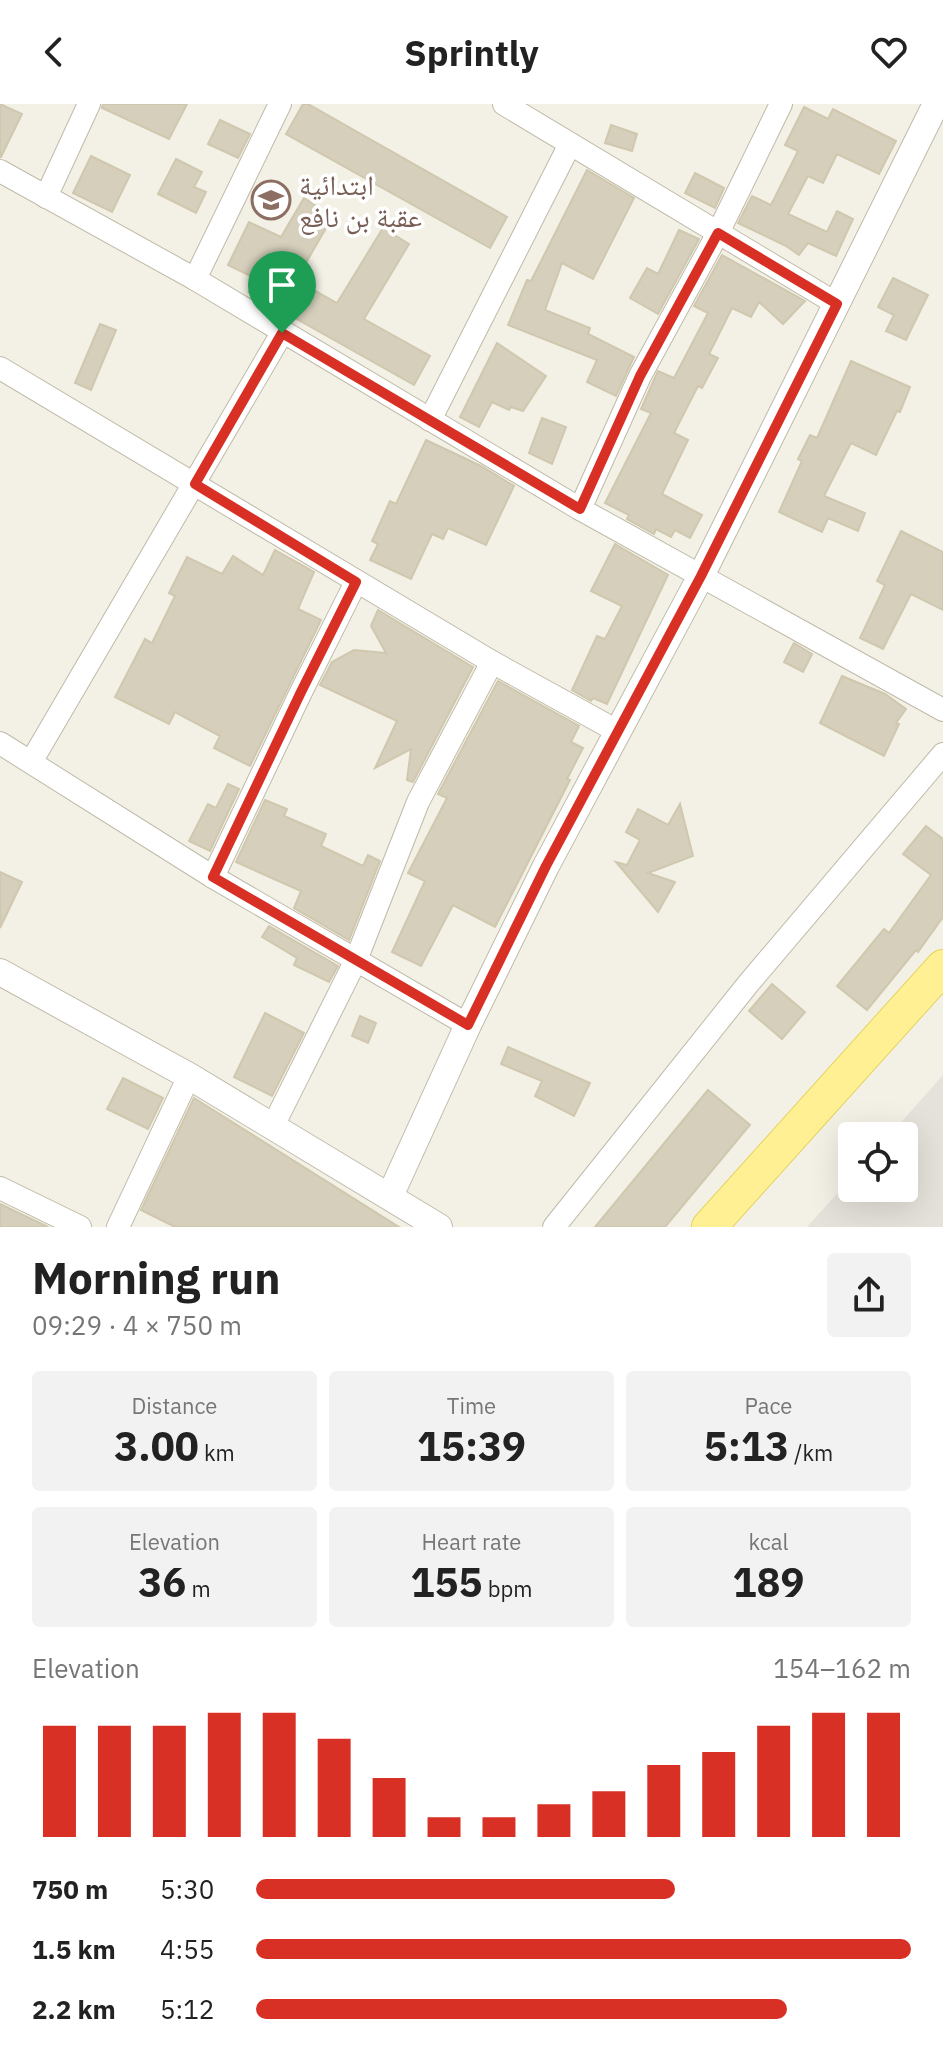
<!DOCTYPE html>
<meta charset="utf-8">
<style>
body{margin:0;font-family:"IBM Plex Sans","Noto Naskh Arabic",sans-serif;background:#f2f2f2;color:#222;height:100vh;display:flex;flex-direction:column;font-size:30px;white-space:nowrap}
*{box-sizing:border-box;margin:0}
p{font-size:26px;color:#767676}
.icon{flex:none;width:44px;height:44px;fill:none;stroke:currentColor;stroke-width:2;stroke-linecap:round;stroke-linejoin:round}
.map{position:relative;height:1123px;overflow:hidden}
.drawer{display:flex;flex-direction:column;background:#fff;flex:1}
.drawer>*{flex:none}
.fabs{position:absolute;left:838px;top:1018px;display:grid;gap:16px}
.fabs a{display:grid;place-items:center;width:80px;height:80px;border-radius:8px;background:#fff;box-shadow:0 8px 32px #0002;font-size:40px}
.pin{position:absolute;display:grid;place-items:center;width:68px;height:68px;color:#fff;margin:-82px -34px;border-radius:50% 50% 50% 0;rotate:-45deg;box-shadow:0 0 8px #0007}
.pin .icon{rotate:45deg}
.round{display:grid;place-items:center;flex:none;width:84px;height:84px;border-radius:8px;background:#f2f2f2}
.overview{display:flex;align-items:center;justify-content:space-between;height:136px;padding:0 32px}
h1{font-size:44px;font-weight:800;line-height:60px}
.stats{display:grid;grid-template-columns:repeat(3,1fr);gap:12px;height:136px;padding:8px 32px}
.stats div{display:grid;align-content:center;border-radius:8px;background:#f2f2f2;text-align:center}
.stats b{font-size:40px;font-weight:800}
.stats small{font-size:22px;font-weight:400}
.stats p{font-size:22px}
.chart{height:224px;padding:16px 32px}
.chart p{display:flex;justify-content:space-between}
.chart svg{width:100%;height:144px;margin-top:8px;stroke:#d93025;stroke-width:6}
ul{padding:0 32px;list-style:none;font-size:26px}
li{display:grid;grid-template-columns:128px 96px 1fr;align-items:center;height:60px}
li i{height:20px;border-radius:10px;background:#d93025}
header{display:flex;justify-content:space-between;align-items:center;height:104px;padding:0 32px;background:#fff;font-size:36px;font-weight:800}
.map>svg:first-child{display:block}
.industrial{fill:#e5e2db}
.building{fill:#d5cfbb;stroke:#d0c8ae;stroke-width:2}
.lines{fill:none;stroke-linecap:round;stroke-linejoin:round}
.minor-casing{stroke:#bfbaa8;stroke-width:24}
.tertiary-casing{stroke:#bfbaa8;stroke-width:28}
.primary-casing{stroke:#e5d262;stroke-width:36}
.minor{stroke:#fff;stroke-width:22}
.tertiary{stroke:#fff;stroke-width:26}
.primary{stroke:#fff193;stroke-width:34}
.route-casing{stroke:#fff;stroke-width:16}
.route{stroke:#d93025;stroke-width:10}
.labels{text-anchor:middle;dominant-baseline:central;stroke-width:7;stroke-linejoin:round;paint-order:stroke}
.education-label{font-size:28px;fill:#785e54;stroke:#fff;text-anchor:start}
</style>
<header><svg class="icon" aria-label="back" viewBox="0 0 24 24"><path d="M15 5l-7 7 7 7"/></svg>Sprintly<svg class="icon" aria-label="heart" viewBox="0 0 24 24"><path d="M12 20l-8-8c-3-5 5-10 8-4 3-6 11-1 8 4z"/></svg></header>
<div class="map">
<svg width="943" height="1123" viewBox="0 0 943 1123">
<rect width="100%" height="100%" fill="#f3f1e6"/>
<path class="industrial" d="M943 971V1123H807L852 1073V1084H904V1032H889Z"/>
<g class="building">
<path d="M0 0 22 10 1 53H0Z"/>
<path d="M103 0H187L169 35 102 4Z"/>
<path d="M303 0H308L507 113 490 144 286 30Z"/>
<path d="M804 3 828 15 833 5 896 37 879 70 837 50 823 79 808 72 788 110 827 128 837 107 853 115 836 152 808 139 799 151 786 142 738 119 752 92 771 101 798 47 785 41Z"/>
<path d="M220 16 250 30 238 54 208 40Z"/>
<path d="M611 21 637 30 632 47 605 39Z"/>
<path d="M91 52 130 71 112 108 73 89Z"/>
<path d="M176 55 202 68 194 83 206 88 196 109 158 90Z"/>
<path d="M587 66 634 94 593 175 562 159 545 206 590 224 588 230 634 253 616 292 587 278 597 256 508 221 527 176 531 177Z"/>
<path d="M695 69 724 84 715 104 685 89Z"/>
<path d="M304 94 333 112 296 176 337 199 383 124 409 140 364 215 430 252 414 281 249 188 257 175 228 161 249 118 281 133Z"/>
<path d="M679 126 699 135 658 210 630 194 647 164 658 170Z"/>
<path d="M722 151 805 197 783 220 759 198 751 213 732 204 709 250 718 254 702 284 698 282 674 329 688 336 662 390 702 411 690 434 675 426 671 433 656 425 654 430 627 415 629 411 605 399 651 309 641 305 653 278 658 267 674 274 708 209 694 202Z"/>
<path d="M893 174 928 191 906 236 886 227 894 211 878 203Z"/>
<path d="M100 220 116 226 91 286 75 279Z"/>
<path d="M497 239 546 272 523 307 511 303 509 306 492 298 479 323 460 313Z"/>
<path d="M851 257 910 283 900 308 897 307 876 351 851 339 824 392 865 409 858 427 828 414 822 428 779 408 802 357 798 355 810 331 817 334Z"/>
<path d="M542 314 566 323 552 360 529 349Z"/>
<path d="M426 336 481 362 514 382 486 441 448 424 443 435 432 430 411 475 370 456 378 440 372 437 390 397 396 400Z"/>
<path d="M901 427 943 448V506L911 490 883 545 860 534 885 481 877 477Z"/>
<path d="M615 440 668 471 607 600 593 594 591 597 572 586 597 532 605 535 622 502 591 487Z"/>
<path d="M275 446 314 468 298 505 321 516 250 662 214 644 220 632 175 608 169 620 115 593 145 535 152 539 175 492 169 489 187 453 222 470 233 452 263 471Z"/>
<path d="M378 506 473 563 413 678 407 676 411 645 375 664 397 617 320 581 332 558 354 546 386 549 371 522Z"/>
<path d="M794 539 812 550 803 568 784 558Z"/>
<path d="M842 572 885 590 906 605 896 619 899 620 884 652 820 619Z"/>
<path d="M498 577 579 622 571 638 583 644 567 675 570 676 495 823 453 801 421 862 392 848 425 777 408 769 447 694 438 690Z"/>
<path d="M228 680 239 685 210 747 189 737 208 700 216 704Z"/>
<path d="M265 696 287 705 284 712 326 730 321 742 363 762 368 751 380 757 349 836 294 804 301 787 236 758Z"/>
<path d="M680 700 693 752 648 769 675 778 658 808 616 758 627 761 640 736 626 728 638 705 668 721Z"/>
<path d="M926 722 943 735V813L918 848 916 846 867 906 837 882 884 825 889 829 931 771 903 750Z"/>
<path d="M0 768 22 778 0 824Z"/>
<path d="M269 822 338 862 329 878 294 861 297 854 262 833Z"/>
<path d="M772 880 805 908 782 935 749 907Z"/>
<path d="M265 909 304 929 272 992 234 973Z"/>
<path d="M360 912 376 919 368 939 352 932Z"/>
<path d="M508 943 590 979 574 1012 535 992 542 977 501 960Z"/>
<path d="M123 974 163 994 148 1025 107 1005Z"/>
<path d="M708 986 750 1021 665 1123H595Z"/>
<path d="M194 994 399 1123H175L141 1106Z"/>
<path d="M0 1100 48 1123H0Z"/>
</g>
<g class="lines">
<defs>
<g id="minor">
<path d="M504 0 837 200"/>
<path d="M0 67 195 175 580 405 943 606"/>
<path d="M46 93 89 0"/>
<path d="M195 175 280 0"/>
<path d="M0 264 492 558 617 627"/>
<path d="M430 316 570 40"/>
<path d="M580 405 640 272 718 129 781 0"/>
<path d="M0 639 213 773 468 921"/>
<path d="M31 658 282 229"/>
<path d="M213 773 301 588 356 478"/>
<path d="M273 1022 356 856 418 698 492 558"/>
<path d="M0 1084 80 1123"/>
<path d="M118 1123 189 972"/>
<path d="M554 1123 748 880 943 650"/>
</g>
<g id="tertiary">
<path d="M0 868 189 972 439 1123"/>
<path d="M390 1092 468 921 546 762 701 472 936 0"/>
</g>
<path id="primary" d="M709 1123 943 863"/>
</defs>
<use href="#minor" class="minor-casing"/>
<use href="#tertiary" class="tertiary-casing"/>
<use href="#primary" class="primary-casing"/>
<use href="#minor" class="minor"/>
<use href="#tertiary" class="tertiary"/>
<use href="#primary" class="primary"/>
</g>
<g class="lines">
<defs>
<path id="route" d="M718 129 837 200 701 472 546 762 468 921 213 773 301 588 356 478 195 380 282 229 580 405 640 272Z"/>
</defs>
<use href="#route" class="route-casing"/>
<use href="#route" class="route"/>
</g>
<defs>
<symbol id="school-ring" viewBox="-11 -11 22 22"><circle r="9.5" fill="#fff" stroke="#8d6e63" stroke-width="1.5"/><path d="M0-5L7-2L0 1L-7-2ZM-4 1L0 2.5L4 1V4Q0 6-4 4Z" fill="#8d6e63"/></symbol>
</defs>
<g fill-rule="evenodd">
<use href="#school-ring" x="249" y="74" width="44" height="44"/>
</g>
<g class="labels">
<g class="education-label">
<text x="299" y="80">ابتدائية<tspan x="299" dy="32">عقبة بن نافع</tspan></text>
</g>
</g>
</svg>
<div class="fabs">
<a><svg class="icon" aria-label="locate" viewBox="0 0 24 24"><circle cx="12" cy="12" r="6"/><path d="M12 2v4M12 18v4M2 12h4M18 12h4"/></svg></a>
</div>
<div class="pin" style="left:282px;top:229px;background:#1e9e55"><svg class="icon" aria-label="arrive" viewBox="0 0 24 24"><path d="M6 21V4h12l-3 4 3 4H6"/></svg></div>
</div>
<section class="drawer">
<div class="overview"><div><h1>Morning run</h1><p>09:29 · 4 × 750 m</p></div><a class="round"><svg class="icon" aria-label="share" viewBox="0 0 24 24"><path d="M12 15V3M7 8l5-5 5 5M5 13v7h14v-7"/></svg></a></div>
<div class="stats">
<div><p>Distance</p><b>3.00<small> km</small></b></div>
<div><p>Time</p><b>15:39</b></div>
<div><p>Pace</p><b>5:13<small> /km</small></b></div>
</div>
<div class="stats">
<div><p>Elevation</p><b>36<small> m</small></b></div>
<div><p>Heart rate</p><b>155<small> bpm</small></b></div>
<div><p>kcal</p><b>189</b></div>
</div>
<div class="chart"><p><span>Elevation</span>154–162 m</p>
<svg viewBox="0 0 160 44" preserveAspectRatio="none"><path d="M5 44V10M15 44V10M25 44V10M35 44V6M45 44V6M55 44V14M65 44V26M75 44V38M85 44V38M95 44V34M105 44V30M115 44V22M125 44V18M135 44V10M145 44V6M155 44V6"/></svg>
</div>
<ul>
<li><b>750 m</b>5:30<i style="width:64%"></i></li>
<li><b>1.5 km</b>4:55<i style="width:100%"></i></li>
<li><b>2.2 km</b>5:12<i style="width:81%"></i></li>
</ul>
</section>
